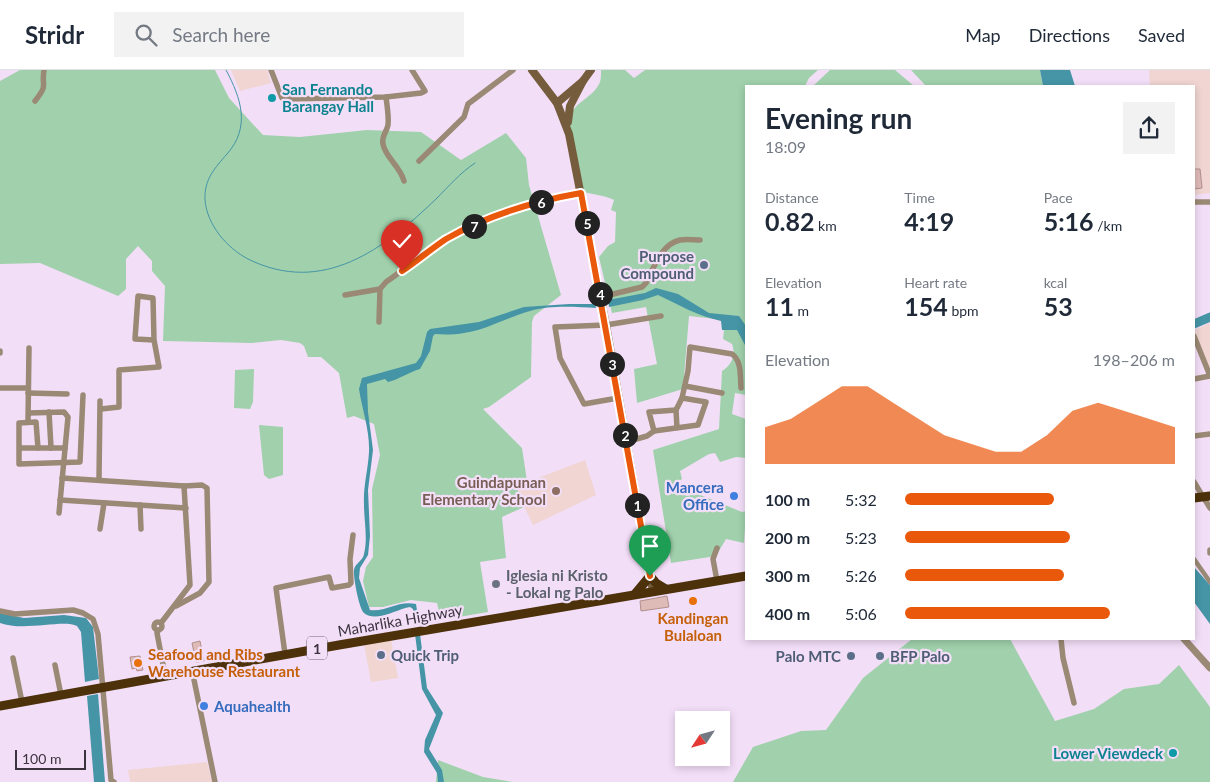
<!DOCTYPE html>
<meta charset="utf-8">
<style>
body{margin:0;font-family:Lato,sans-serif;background:#f2f2f3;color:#1f2937;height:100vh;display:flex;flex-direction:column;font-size:19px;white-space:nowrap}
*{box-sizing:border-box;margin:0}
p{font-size:16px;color:#747a83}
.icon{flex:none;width:28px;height:28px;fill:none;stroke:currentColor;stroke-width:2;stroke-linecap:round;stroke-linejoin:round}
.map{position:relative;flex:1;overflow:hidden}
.side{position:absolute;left:745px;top:15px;width:450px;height:555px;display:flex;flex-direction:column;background:#fff;border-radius:0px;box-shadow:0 2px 8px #0003}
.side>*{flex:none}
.needle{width:32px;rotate:234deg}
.buttons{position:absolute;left:675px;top:641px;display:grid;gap:10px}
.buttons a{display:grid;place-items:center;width:55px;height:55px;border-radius:0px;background:#fff;box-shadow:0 2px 8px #0003;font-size:25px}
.scale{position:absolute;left:15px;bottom:12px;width:71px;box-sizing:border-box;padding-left:5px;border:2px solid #3c333e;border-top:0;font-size:14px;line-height:18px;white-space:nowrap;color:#3c333e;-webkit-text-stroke:4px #f3def8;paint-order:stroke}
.pin{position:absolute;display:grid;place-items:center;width:42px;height:42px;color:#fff;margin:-51px -21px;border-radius:50% 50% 50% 0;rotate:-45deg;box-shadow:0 0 5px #0007}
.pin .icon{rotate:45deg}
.km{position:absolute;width:25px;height:25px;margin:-12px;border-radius:50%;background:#222;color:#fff;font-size:14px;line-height:25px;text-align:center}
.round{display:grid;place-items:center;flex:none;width:52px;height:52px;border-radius:0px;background:#f2f2f3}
.summary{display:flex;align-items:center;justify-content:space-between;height:85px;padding:0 20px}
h1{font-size:28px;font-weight:700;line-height:38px}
.figures{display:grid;grid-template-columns:repeat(3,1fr);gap:8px;height:85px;padding:5px 20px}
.figures div{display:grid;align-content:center}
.figures b{font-size:25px;font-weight:700}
.figures small{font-size:14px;font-weight:400}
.figures p{font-size:14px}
.chart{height:140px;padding:10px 20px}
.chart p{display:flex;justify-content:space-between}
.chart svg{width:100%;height:90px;margin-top:5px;fill:#ea580c;opacity:.7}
ul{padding:0 20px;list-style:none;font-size:16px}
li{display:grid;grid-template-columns:80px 60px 1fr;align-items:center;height:38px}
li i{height:12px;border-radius:6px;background:#ea580c}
header{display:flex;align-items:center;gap:30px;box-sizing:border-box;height:70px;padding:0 25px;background:#fff;border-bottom:1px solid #e0e1e3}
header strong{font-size:24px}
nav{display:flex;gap:28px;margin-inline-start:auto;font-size:18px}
.search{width:350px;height:45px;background:#f2f2f3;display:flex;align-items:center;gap:12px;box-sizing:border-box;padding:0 18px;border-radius:0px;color:#747a83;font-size:19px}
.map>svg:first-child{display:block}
.commercial{fill:#f0d5d1}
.education{fill:#f0d5d2}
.green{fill:#a0d1ac}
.water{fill:#4595a6}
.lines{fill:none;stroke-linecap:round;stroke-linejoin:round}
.stream{stroke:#4595a6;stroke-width:1}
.river{stroke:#4595a6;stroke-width:9}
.building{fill:#dfbbb8;stroke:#b2908d}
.pedestrian{stroke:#9a8974;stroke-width:4.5}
.minor{stroke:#9a8974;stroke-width:5.5}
.tertiary{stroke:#9a8974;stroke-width:7}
.secondary{stroke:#755c3d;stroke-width:8}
.trunk{stroke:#4c310a;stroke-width:9}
.route-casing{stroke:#fff;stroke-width:10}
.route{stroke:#ea580c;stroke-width:6}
.culture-dot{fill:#0f9aa8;stroke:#f3def8;stroke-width:2}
.service-dot{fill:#5c6f8a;stroke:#f3def8;stroke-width:2}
.education-dot{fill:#8d6e63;stroke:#f3def8;stroke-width:2}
.shop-dot{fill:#3f7fe0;stroke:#f3def8;stroke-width:2}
.worship-dot{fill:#6b7280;stroke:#f3def8;stroke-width:2}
.food-dot{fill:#e8710a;stroke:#f3def8;stroke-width:2}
.labels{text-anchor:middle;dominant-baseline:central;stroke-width:4.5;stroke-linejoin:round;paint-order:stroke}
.shield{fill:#f3def8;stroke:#736676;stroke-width:1}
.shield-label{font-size:14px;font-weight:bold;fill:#3c333e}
.culture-label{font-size:15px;font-weight:bold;fill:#0d838f;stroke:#f3def8;text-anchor:start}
.service-label{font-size:15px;font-weight:bold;fill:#4e5e75;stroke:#f3def8;text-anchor:end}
.education-label{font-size:15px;font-weight:bold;fill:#785e54;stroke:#f3def8;text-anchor:end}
.shop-label{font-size:15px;font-weight:bold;fill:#366cbe;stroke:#f3def8;text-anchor:end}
.worship-label{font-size:15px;font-weight:bold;fill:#5b616d;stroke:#f3def8;text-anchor:start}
.food-label{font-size:15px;font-weight:bold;fill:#c56008;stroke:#f3def8}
.street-label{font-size:15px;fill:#3c333e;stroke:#f3def8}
</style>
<header>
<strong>Stridr</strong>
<div class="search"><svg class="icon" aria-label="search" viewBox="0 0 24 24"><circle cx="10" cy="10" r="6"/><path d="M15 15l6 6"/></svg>Search here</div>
<nav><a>Map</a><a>Directions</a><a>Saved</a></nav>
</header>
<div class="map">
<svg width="1210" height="712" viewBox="0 0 1210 712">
<rect width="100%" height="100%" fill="#f3def8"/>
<path class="commercial" d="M391 569 398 608 371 612 364 574Z"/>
<g class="education">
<path d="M231 0H267L271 13 240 21Z"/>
<path d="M1149 0H1210V123L1194 125V16H1150Z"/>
<path d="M1210 253V303L1194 260Z"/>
<path d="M585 390 596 425 533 455 515 417Z"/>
<path d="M207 692 212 712H130L128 700Z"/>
</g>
<g class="green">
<path d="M20 0H215L229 28 263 65 300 67 367 60 421 62 461 90 506 63 526 88 529 115 561 225 534 246 532 252 531 307 489 337 483 339 522 378 527 411 517 418 524 437 502 447 506 488 480 492 488 542 441 550 437 533 411 530 383 537H369L363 511 366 497 373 487 372 419 380 385 374 354 354 346 347 348 339 303 321 287H308L304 276 300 273 281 270 252 273 163 271 165 216 152 201V191L138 176 126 189V219L118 226 40 193 0 194V11Z"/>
<path d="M601 0H625L634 8 645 0H818L809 8 805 16H746V325L735 323 732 344 746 349V388L736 387 720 392 715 383 709 384 680 401 682 409 679 411 686 426 698 424 742 442 746 441 744 473 726 469 716 486 671 493 653 380 719 359 722 301C732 295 736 285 732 274L723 269 725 250 689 246 683 319 637 333 634 299 657 294 646 237 612 243 599 187 608 176 615 172 616 142 611 140 614 130C603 125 595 125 584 122L569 50C573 31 593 29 600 12 601 9 601 4 601 0Z"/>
<path d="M830 0H895L914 16H813Z"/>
<path d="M911 0H1040L1043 16H926Z"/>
<path d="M254 299 253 332 250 339 234 338 235 300Z"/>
<path d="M259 355 283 357V405L269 409 264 405Z"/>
<path d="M912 569H1010L1055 651 1094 639 1124 619 1159 614 1179 595 1210 637V712H733L753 677 801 661 826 660 863 608Z"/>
<path d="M438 690 483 707 513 712H436Z"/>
</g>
<g class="water">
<path d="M1040 0H1070L1075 16H1043Z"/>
<path d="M656 218 678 224 709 243 739 246 746 256V277L737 260H722L721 251C698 246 679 235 658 225L643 230 609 237 608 230 645 223Z"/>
<path d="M569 234H595L596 238C576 237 550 235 530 241 493 252 477 267 435 264L433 266 430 281 420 299C409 302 400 309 388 312L385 309 367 314 368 342 373 380 368 420 370 466 368 485 360 498 359 508 370 540C387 542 398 530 416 534L419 553 415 554 413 539 410 537C397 539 376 553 364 543 359 539 353 506 354 500 355 493 363 491 364 484 368 468 364 451 364 435 363 417 368 400 369 382 370 361 362 339 359 319L362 308 416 293 421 286 427 262 430 259 479 252 524 237Z"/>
<path d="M1194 497 1210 515V554L1194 532Z"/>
<path d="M0 543 24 548 64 545 86 548 93 557 99 609 85 612 81 562 77 556C63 549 24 562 0 553Z"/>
<path d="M415 564H420L427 618 443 643 429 679 442 700 444 712H438L437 703 424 682 425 670 436 645 422 619Z"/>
<path d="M98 624 105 712H94L87 626Z"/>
</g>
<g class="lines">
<path class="stream" d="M226 0C241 28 251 57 227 84 215 98 204 109 205 130 207 155 227 178 248 189 323 226 384 179 436 129 449 116 460 103 475 93"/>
<path class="river" d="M1194 254 1210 247"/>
</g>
<g class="building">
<path d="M1194 99H1200L1202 118 1194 119Z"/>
<path d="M667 526 669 537 641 541 640 531Z"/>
<path d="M200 571 204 591 196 592 192 573Z"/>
<path d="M140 586 143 600 137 601 136 598 132 599 130 587Z"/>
</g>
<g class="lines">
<path class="pedestrian" d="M1194 489 1210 512"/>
<g class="minor">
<path d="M271 0 282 28 287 29 386 27 421 23 425 21 412 0"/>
<path d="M386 27C387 36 389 46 388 55 387 61 381 67 383 74 385 87 400 96 404 111"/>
<path d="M35 31C49 13 41 18 44 0"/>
<path d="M419 91 464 47 468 34 513 0"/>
<path d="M1194 132H1210"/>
<path d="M345 225 380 219 386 212C406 198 424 183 445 170 484 146 536 131 581 123"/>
<path d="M601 227 642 217 646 213C654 198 661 174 680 170 686 169 694 170 700 170"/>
<path d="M379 252 380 219"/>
<path d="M1194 266 1210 306"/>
<path d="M0 283V281"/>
<path d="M1194 309 1210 306"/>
<path d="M685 316 722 323"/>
<path d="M0 318H28"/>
<path d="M28 323 67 324"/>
<path d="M618 328 584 334 560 288 555 257 606 255 661 246"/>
<path d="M682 328 688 301 690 277 732 284C742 291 740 307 741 318"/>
<path d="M101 339 119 337V300L159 297 154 270 135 269 138 226 153 228 154 270"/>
<path d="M49 342 51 378"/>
<path d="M29 343 64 342 68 347 59 443"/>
<path d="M28 352 29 278"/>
<path d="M654 361 649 342 676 340"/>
<path d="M1194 366 1210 364"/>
<path d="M626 372 647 366 654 361 698 355 706 332 682 328 676 340 677 358"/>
<path d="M20 378H65"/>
<path d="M38 378 36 352 19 353V394L80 392 83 325"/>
<path d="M62 408 184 416 190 515 161 553"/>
<path d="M99 409 100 331"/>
<path d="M1194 412 1210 438"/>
<path d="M60 430 186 438"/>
<path d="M140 435 141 459"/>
<path d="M100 459 104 433"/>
<path d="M1210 480V483"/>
<path d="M717 511 713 489 717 478"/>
<path d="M176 536 200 523 209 512 207 418 202 415 184 416"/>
<path d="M0 541 15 544 73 540 83 543 93 549 98 564 111 710 114 712"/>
<circle cx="158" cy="556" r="4"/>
<path d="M158 561 157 563 165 605"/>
<path d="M1061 569 1063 588 1074 633"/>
<path d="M285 584 276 518 329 507 332 518 349 515 351 513 350 489 353 465"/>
<path d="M13 588 22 632"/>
<path d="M55 595 61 625"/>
<path d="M192 600 215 712"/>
</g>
<path class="tertiary" d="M1184 569 1210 598"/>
<g class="secondary">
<path d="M532 0 557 33 569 64 606 255 653 521"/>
<path d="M557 33 583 11 591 0"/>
<path d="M568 52 570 36 583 11"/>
</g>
<g class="trunk">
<path d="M1194 428 1210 426"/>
<path d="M635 524 650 506 656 513 666 519"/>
<path d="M0 636 339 575 746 506"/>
</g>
</g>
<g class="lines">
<defs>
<path id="route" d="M402 201C417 191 431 179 446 169 486 146 536 131 581 123L650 506"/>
</defs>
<use href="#route" class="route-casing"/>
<use href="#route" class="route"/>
</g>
<g class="culture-dot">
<circle cx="272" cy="28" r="5"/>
<circle cx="1173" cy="683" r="5"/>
</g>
<g class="service-dot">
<circle cx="704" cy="195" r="5"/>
<circle cx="381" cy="585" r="5"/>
<circle cx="851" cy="586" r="5"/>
<circle cx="880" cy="586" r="5"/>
</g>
<circle class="education-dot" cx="556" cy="421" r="5"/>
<g class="shop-dot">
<circle cx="734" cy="426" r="5"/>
<circle cx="204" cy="636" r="5"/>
</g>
<circle class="worship-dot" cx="496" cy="514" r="5"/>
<g class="food-dot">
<circle cx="693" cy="531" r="5"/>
<circle cx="138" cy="593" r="5"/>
</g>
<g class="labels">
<rect class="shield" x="307" y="566.5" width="20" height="23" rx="4"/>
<g class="shield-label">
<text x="317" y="578">1</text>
</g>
<g class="culture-label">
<text x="282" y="19">San Fernando<tspan x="282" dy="17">Barangay Hall</tspan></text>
<text x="1163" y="683" text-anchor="end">Lower Viewdeck</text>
</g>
<g class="service-label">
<text x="694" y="186">Purpose<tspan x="694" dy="17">Compound</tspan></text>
<text x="391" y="585" text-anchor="start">Quick Trip</text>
<text x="841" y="586">Palo MTC</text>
<text x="890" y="586" text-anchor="start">BFP Palo</text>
</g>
<g class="education-label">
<text x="546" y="412">Guindapunan<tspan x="546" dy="17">Elementary School</tspan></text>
</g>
<g class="shop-label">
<text x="724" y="417">Mancera<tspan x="724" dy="17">Office</tspan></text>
<text x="214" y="636" text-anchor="start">Aquahealth</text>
</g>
<g class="worship-label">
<text x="506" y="505">Iglesia ni Kristo<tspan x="506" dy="17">- Lokal ng Palo</tspan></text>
</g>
<g class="food-label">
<text x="693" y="548">Kandingan<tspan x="693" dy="17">Bulaloan</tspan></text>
<text x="148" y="584" text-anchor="start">Seafood and Ribs<tspan x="148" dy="17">Warehouse Restaurant</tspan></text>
</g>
<g class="street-label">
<text transform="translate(400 550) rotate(-10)">Maharlika Highway</text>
</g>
</g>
</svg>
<div class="buttons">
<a><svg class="needle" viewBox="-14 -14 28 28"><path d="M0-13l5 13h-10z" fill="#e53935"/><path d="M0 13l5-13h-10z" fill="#747a83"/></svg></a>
</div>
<div class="scale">100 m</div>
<div class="pin" style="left:650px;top:506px;background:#1e9e55"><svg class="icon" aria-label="arrive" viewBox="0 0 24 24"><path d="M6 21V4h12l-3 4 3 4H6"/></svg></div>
<div class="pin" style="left:402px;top:201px;background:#d93025"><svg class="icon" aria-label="check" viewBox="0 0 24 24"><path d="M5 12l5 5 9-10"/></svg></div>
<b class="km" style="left:637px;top:435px">1</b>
<b class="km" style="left:625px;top:365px">2</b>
<b class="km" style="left:612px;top:294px">3</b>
<b class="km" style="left:600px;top:224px">4</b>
<b class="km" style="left:587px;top:153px">5</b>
<b class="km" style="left:541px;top:132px">6</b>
<b class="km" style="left:474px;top:156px">7</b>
<section class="side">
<div class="summary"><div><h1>Evening run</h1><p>18:09</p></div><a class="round"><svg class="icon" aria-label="share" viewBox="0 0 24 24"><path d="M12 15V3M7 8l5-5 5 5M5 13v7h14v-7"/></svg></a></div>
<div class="figures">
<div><p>Distance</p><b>0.82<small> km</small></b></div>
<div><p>Time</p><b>4:19</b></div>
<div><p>Pace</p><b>5:16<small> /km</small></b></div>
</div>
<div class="figures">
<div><p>Elevation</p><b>11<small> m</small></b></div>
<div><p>Heart rate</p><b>154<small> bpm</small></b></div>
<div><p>kcal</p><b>53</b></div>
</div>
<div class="chart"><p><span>Elevation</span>198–206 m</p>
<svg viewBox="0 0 160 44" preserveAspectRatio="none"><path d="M0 44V26L10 22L20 14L30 6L40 6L50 14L60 22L70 30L80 34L90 38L100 38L110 30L120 18L130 14L140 18L150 22L160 26V44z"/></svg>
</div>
<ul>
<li><b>100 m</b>5:32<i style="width:55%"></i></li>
<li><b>200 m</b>5:23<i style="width:61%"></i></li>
<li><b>300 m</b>5:26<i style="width:59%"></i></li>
<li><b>400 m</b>5:06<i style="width:76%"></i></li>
</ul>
</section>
</div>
